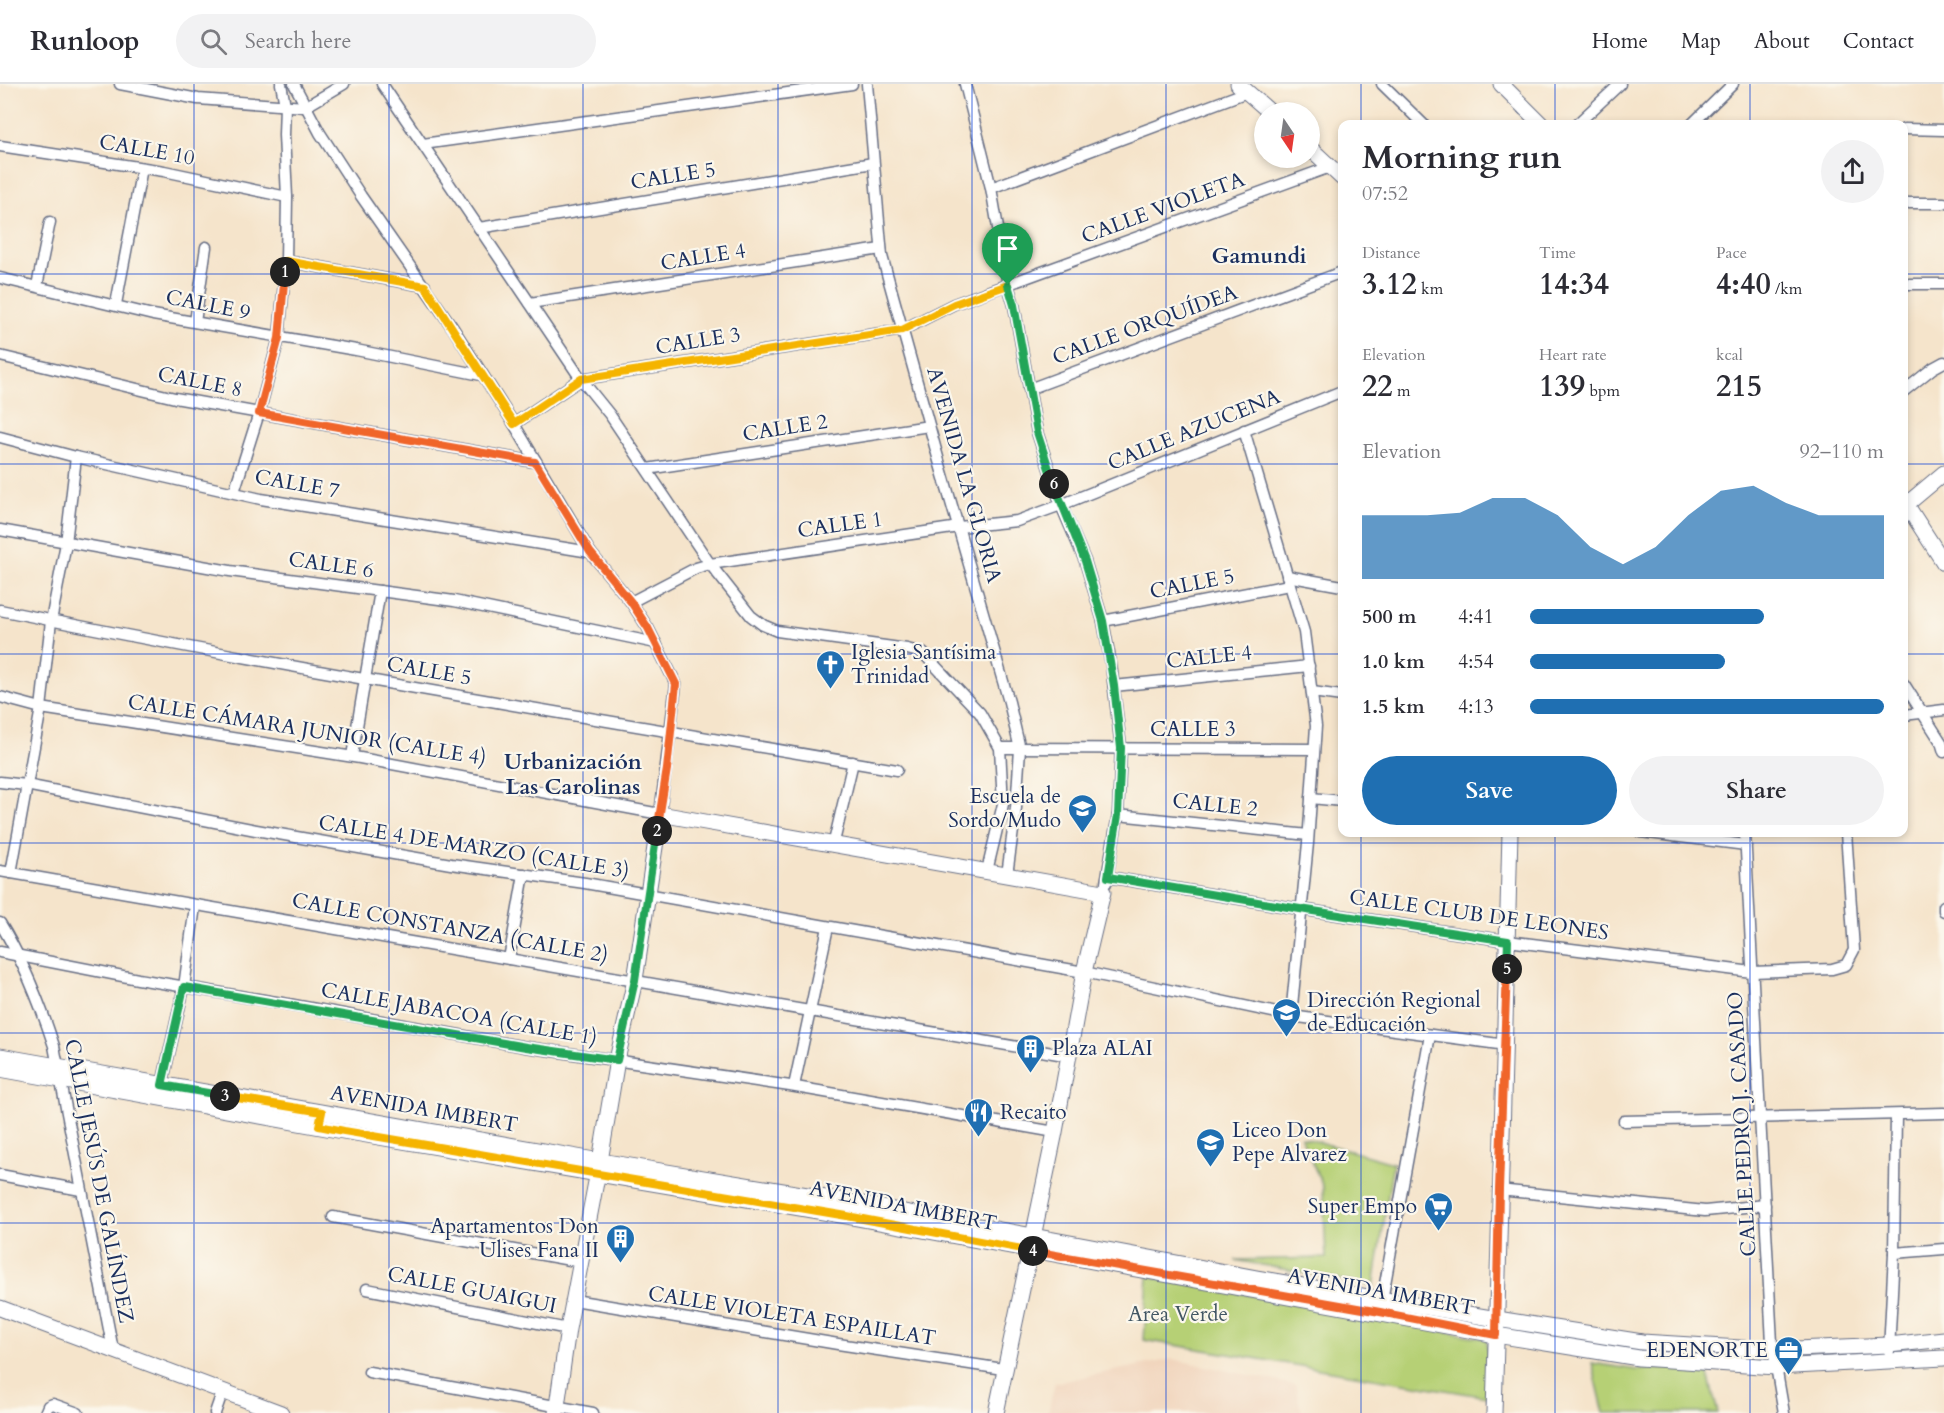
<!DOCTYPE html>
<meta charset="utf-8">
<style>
body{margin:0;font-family:Cardo,serif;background:#f2f2f3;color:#2b2b33;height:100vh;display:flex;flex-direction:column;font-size:22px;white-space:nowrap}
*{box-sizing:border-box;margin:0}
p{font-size:20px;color:#7c7c81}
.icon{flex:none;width:33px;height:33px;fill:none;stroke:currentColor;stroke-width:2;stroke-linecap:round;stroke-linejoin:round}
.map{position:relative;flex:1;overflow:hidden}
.details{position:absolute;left:1338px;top:36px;width:570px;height:717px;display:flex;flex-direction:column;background:#fff;border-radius:12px;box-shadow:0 3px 9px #0003}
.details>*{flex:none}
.needle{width:39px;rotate:167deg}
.fabs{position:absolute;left:1254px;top:18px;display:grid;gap:12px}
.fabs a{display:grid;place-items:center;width:66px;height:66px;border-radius:50%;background:#fff;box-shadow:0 3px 9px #0003;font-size:30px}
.pin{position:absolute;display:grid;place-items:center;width:51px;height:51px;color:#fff;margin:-62px -26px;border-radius:50% 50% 50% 0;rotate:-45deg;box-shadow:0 0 6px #0007}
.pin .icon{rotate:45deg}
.km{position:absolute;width:30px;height:30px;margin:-15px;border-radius:50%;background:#222;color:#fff;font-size:16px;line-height:30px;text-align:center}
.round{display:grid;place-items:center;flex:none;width:63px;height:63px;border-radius:32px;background:#f2f2f3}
.overview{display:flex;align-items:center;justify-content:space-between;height:102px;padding:0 24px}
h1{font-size:33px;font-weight:700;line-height:45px}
.metrics{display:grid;grid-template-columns:repeat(3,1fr);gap:9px;height:102px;padding:6px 24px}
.metrics div{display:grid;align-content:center}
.metrics b{font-size:30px;font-weight:700}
.metrics small{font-size:16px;font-weight:400}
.metrics p{font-size:16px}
.chart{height:168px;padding:12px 24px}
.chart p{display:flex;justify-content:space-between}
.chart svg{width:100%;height:108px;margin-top:6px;fill:#1f6fb2;opacity:.7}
.action{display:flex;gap:12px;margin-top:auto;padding:12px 24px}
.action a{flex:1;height:69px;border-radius:36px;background:#1f6fb2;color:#fff;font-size:24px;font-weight:700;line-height:69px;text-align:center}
.action a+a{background:#f2f2f3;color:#2b2b33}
ul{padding:0 24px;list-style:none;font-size:20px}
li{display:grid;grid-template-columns:96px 72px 1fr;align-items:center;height:45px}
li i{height:15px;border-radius:8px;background:#1f6fb2}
header{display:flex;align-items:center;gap:36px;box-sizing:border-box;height:84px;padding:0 30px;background:#fff;border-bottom:2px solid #e1e1e2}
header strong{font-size:28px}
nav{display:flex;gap:33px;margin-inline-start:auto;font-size:21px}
.search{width:420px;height:54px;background:#f2f2f3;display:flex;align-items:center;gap:15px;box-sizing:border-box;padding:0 21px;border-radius:33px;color:#7c7c81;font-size:22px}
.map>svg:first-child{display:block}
.built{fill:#f1d5bd}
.green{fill:#b6d075;stroke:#68806a;stroke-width:1.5}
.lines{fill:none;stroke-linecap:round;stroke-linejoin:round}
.street-casing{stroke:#676e84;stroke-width:13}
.secondary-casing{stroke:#676e84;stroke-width:17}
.street{stroke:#fff;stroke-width:10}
.secondary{stroke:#fff;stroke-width:15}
.split-1-casing{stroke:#fff;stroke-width:12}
.split-2-casing{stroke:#fff;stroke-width:12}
.split-3-casing{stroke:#fff;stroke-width:12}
.split-4-casing{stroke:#fff;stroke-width:12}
.split-5-casing{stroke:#fff;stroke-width:12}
.split-6-casing{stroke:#fff;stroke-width:12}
.split-7-casing{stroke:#fff;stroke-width:12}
.split-1{stroke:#f5b400;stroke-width:8}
.split-2{stroke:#f0652b;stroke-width:8}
.split-3{stroke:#22a559;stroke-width:8}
.split-4{stroke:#f5b400;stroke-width:8}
.split-5{stroke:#f0652b;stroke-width:8}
.split-6{stroke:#22a559;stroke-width:8}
.split-7{stroke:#22a559;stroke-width:8}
.grid{fill:none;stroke:#1d4ed8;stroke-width:1.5;stroke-opacity:0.55}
.labels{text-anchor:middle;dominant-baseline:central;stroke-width:4.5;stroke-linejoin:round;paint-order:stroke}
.street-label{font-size:21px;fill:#1b2f5e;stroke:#fbf7ec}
.poi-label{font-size:21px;fill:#1b2f5e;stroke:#fbf7ec;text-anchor:start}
.park-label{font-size:21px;fill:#425764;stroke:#fbf7ec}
.neighbourhood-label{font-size:22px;font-weight:bold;fill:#1b2f5e;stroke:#fbf7ec}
</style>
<header>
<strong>Runloop</strong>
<div class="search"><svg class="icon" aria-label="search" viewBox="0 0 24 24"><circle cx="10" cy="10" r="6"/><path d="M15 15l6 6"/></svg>Search here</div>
<nav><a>Home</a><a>Map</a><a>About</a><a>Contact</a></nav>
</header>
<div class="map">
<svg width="1944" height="1329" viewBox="0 0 1944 1329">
<rect width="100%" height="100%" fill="#fbf7ec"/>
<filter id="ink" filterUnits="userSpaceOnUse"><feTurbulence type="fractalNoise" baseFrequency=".0167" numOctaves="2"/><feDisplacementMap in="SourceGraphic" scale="12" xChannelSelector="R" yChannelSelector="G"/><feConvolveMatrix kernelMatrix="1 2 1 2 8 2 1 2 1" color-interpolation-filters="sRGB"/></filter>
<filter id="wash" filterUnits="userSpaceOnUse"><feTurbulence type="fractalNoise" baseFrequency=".008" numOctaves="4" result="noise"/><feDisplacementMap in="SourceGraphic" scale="24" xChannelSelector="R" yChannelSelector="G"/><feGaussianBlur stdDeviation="1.35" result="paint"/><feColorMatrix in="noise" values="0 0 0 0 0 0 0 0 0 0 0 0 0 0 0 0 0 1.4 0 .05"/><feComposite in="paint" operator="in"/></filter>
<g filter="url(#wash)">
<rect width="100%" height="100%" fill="#f5e4cb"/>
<path class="built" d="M1172 1275 1295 1301 1302 1329H1048L1055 1299Z"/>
<g class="green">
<path d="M1301 1053 1393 1079 1374 1202 1235 1176 1326 1174 1323 1103Z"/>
<path d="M1148 1192 1487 1255 1489 1287 1487 1313 1144 1256Z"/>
<path d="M1592 1279 1637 1286 1706 1282 1718 1329H1604Z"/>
</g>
</g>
<g filter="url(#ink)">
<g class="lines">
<defs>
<g id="street">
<path d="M120 0 198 15 305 23 344 0"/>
<path d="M382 0 581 295 610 331 710 480 751 532 763 541 777 547 907 565 923 569 980 629 1000 664 1003 720 987 787"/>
<path d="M867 0 882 172 939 377 1009 618 1020 665 1016 724 1007 791"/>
<path d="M965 0 991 104 1008 201 1014 221 1037 348 1061 421 1085 477 1103 537 1111 580 1121 664 1118 731 1106 799"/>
<path d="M1382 0 1423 40"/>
<path d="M1577 40 1620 0"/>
<path d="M1692 40 1733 0"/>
<path d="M1904 45 1944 46"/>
<path d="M423 60 852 0"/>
<path d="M0 62 164 87 287 113"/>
<path d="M991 104 1247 8"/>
<path d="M1904 119H1944"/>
<path d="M479 144 873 79"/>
<path d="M286 177 425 202"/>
<path d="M0 194 153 231 356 266 481 291"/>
<path d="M1904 200H1944"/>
<path d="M37 202 50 138"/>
<path d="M530 219 881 165"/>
<path d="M116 220 142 84"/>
<path d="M195 238 206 163"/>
<path d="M0 272 175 314 535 378"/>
<path d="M1029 305 1342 188"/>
<path d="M1904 307 1933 284 1944 278"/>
<path d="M514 340 581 295 902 246 954 220 1330 83"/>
<path d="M1244 346 1304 548 1316 642 1308 759 1291 932"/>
<path d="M0 353 76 373 261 415 590 468"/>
<path d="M647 385 929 342"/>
<path d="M234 408 259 329 279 254 286 177 287 113 284 51 285 21 281 0"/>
<path d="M0 446 230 487 454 517 656 559"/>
<path d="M1287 492 1342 502"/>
<path d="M631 518 696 484 710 480 959 443 1017 437 1061 421 1342 307"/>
<path d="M0 526C298 587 598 635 897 686"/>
<path d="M1103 537 1289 501"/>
<path d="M1904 600 1941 658 1944 668"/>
<path d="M1114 602 1309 582"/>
<path d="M1312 608 1342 612"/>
<path d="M0 613 41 624 360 674 660 730 676 600 648 544 631 518 590 468 514 340 453 244 361 112 320 49 294 0"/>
<path d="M1904 631 1944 626"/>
<path d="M1000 664 1314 665"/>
<path d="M352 672 380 507"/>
<path d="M0 698 26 701 256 746 451 780 585 799 1084 888 1291 932 1506 961"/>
<path d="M1311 714 1342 717"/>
<path d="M1118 731 1308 751"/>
<path d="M1640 748 1746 761"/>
<path d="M1745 748 1772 1259 1784 1329"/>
<path d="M833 762 853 678"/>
<path d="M0 787 1070 972"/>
<path d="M11 789 41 624 51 537 66 459 76 373"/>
<path d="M1108 793 1300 825 1508 857 1752 888 1832 885 1846 881 1854 866 1846 748"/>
<path d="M1944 822V827"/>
<path d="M0 839C24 878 40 919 54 962L113 1266"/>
<path d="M0 868 138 895 288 920 526 963 790 1002 1055 1048"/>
<path d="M509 875 524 790"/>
<path d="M162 1001 184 903 195 822"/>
<path d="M794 1002 828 843"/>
<path d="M1624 1037 1944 1029"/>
<path d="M0 1091 81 1106"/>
<path d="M1499 1106 1705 1127 1765 1121"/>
<path d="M333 1133 581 1178"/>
<path d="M1894 1169 1944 1165"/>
<path d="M367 1205 568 1245"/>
<path d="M574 1216 838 1260 1003 1285"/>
<path d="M1381 1222 1430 951"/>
<path d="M1889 1267 1894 1169 1896 1031"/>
<path d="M369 1288 593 1329"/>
<path d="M45 1329 48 1322 53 1320 78 1329"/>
<path d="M215 1329 222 1309"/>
</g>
<g id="secondary">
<path d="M1238 0 1270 28"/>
<path d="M1501 0 1541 40"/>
<path d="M1310 64 1342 94"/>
<path d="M1904 417 1944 479"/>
<path d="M1907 420 1944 389"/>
<path d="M0 972 600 1077 850 1118 1257 1194 1497 1235 1642 1258 1773 1266 1889 1261 1944 1255"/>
<path d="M0 985 343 1047 847 1132 1496 1251 1639 1274 1776 1283 1944 1274"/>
<path d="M0 1224 281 1329"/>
<path d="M556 1329 568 1245 600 1077 617 976 635 896 660 730 1103 808 1084 888 1055 1048 996 1329"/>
<path d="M1494 1329C1499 1135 1506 942 1510 748"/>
</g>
</defs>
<use href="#street" class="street-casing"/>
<use href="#secondary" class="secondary-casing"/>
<use href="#street" class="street"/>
<use href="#secondary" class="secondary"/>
</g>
</g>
<g class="lines" filter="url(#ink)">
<defs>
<path id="split-1" d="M285 188 286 177 425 202 514 340 581 295 902 246 954 220 1008 201"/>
<path id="split-2" d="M285 188 279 254 259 329 535 378 590 468 631 518 648 544 676 600 667 685 657 747"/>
<path id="split-3" d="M225 1012 162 1001 184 903 526 963 617 976 635 896 657 747"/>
<path id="split-4" d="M225 1012 322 1028 319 1042 344 1047 847 1132 1033 1167"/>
<path id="split-5" d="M1033 1167 1380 1228 1496 1251 1499 1106 1507 885"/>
<path id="split-6" d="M1054 400 1085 477 1103 537 1114 602 1121 664 1118 731 1108 793 1300 825 1508 857 1507 885"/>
<path id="split-7" d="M1008 201 1014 221 1037 348 1054 400"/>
</defs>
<use href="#split-1" class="split-1-casing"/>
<use href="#split-2" class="split-2-casing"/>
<use href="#split-3" class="split-3-casing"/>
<use href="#split-4" class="split-4-casing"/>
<use href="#split-5" class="split-5-casing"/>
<use href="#split-6" class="split-6-casing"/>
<use href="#split-7" class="split-7-casing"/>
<use href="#split-1" class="split-1"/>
<use href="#split-2" class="split-2"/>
<use href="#split-3" class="split-3"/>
<use href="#split-4" class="split-4"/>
<use href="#split-5" class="split-5"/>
<use href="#split-6" class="split-6"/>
<use href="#split-7" class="split-7"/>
</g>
<path class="grid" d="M194 0V1329M389 0V1329M583 0V1329M778 0V1329M972 0V1329M1166 0V1329M1361 0V40M1555 0V40M1750 0V40M0 190H1342M1904 190H1944M0 380H1342M1904 380H1944M0 570H1342M1904 570H1944M1361 748V1329M1555 748V1329M1750 748V1329M0 759H1944M0 949H1944M0 1139H1944"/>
<defs>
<symbol id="church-pin" viewBox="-11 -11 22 30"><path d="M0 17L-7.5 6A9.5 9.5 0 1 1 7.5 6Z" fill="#1f6fb2" stroke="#fbf7ec"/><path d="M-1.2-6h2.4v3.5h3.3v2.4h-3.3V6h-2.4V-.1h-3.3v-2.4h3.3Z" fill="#fff"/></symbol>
<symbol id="school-pin" viewBox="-11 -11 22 30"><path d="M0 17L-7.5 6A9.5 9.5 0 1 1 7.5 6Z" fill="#1f6fb2" stroke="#fbf7ec"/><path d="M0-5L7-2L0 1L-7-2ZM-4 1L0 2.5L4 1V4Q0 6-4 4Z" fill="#fff"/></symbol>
<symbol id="building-pin" viewBox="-11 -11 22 30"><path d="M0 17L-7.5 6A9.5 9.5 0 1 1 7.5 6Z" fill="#1f6fb2" stroke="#fbf7ec"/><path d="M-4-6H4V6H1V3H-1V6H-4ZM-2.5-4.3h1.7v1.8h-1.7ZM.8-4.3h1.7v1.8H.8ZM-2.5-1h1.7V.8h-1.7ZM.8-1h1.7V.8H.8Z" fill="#fff"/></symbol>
<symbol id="restaurant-pin" viewBox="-11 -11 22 30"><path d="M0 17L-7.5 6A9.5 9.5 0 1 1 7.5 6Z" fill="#1f6fb2" stroke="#fbf7ec"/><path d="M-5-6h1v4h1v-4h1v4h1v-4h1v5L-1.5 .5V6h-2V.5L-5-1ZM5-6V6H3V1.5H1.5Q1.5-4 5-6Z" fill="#fff"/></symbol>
<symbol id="supermarket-pin" viewBox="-11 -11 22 30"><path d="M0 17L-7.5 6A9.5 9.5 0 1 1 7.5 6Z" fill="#1f6fb2" stroke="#fbf7ec"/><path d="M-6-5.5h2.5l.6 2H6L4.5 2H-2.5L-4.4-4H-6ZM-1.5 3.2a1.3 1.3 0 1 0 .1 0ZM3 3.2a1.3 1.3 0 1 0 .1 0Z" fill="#fff"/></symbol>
<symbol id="office-pin" viewBox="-11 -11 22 30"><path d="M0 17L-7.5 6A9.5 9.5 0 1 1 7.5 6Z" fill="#1f6fb2" stroke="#fbf7ec"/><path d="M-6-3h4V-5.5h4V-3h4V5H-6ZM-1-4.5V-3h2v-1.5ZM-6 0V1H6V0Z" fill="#fff"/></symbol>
</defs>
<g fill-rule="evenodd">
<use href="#church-pin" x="814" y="564" width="33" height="45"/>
<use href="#school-pin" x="1066" y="708" width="33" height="45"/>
<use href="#school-pin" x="1270" y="912" width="33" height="45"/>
<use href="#building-pin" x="1014" y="948" width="33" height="45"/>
<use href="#restaurant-pin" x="962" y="1012" width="33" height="45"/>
<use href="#school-pin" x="1194" y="1042" width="33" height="45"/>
<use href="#supermarket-pin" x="1422" y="1106" width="33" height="45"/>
<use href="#building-pin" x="604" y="1138" width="33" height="45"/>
<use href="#office-pin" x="1772" y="1250" width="33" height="45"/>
</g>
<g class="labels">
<g class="street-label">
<text transform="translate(147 66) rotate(10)">CALLE 10</text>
<text transform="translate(673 92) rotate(-9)">CALLE 5</text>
<text transform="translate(1163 124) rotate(-20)">CALLE VIOLETA</text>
<text transform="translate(703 173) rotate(-9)">CALLE 4</text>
<text transform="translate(208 221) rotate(11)">CALLE 9</text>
<text transform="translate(1145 241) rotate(-20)">CALLE ORQUÍDEA</text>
<text transform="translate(698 257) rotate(-9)">CALLE 3</text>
<text transform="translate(200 298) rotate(11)">CALLE 8</text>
<text transform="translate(785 344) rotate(-9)">CALLE 2</text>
<text transform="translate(1194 346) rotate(-22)">CALLE AZUCENA</text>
<text transform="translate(964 391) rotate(74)">AVENIDA LA GLORIA</text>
<text transform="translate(297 400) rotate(10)">CALLE 7</text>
<text transform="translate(840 441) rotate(-8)">CALLE 1</text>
<text transform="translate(331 481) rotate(8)">CALLE 6</text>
<text transform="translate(1192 500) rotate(-11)">CALLE 5</text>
<text transform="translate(1209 573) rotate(-6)">CALLE 4</text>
<text transform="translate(429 587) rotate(10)">CALLE 5</text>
<text x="1193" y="645">CALLE 3</text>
<text transform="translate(307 646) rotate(9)">CALLE CÁMARA JUNIOR (CALLE 4)</text>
<text transform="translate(1215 721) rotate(6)">CALLE 2</text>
<text transform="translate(474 763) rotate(9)">CALLE 4 DE MARZO (CALLE 3)</text>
<text transform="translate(1479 831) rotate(8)">CALLE CLUB DE LEONES</text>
<text transform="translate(450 844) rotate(10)">CALLE CONSTANZA (CALLE 2)</text>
<text transform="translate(459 930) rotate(10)">CALLE JABACOA (CALLE 1)</text>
<text transform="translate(424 1025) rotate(10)">AVENIDA IMBERT</text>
<text transform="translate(1742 1040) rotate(-93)">CALLE PEDRO J. CASADO</text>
<text transform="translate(99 1097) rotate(79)">CALLE JESÚS DE GALÍNDEZ</text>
<text transform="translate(903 1122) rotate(11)">AVENIDA IMBERT</text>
<text transform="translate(472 1206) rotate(11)">CALLE GUAIGUI</text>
<text transform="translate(1381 1208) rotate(10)">AVENIDA IMBERT</text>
<text transform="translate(792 1232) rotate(9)">CALLE VIOLETA ESPAILLAT</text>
</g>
<g class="poi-label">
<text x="851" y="568">Iglesia Santísima<tspan x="851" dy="24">Trinidad</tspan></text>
<text x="1061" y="712" text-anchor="end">Escuela de<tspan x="1061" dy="24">Sordo/Mudo</tspan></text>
<text x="1307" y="916">Dirección Regional<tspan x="1307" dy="24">de Educación</tspan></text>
<text x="1052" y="964">Plaza ALAI</text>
<text x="1000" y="1028">Recaito</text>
<text x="1232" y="1046">Liceo Don<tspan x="1232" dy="24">Pepe Alvarez</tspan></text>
<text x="1417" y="1122" text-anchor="end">Super Empo</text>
<text x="599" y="1142" text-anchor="end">Apartamentos Don<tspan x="599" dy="24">Ulises Fana II</tspan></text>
<text x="1768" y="1266" text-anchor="end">EDENORTE</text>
</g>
<g class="park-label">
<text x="1178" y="1230">Area Verde</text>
</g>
<g class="neighbourhood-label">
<text x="1259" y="172">Gamundi</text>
<text x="573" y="678">Urbanización<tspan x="573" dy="25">Las Carolinas</tspan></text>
</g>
</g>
</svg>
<div class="fabs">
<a><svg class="needle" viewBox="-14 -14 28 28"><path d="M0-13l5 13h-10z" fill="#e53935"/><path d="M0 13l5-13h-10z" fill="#7c7c81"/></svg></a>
</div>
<div class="pin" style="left:1008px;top:201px;background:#1e9e55"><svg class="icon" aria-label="arrive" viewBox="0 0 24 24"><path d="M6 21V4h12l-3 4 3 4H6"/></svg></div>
<b class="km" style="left:285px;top:188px">1</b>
<b class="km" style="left:657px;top:747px">2</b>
<b class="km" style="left:225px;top:1012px">3</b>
<b class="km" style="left:1033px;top:1167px">4</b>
<b class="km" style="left:1507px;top:885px">5</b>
<b class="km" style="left:1054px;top:400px">6</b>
<section class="details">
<div class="overview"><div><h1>Morning run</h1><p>07:52</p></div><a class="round"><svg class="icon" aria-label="share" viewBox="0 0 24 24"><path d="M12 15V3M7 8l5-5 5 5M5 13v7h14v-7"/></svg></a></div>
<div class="metrics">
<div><p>Distance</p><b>3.12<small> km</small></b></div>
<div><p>Time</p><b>14:34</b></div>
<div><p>Pace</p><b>4:40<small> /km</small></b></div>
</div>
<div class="metrics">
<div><p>Elevation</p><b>22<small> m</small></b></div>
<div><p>Heart rate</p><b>139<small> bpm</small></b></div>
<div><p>kcal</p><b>215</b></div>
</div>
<div class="chart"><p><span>Elevation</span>92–110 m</p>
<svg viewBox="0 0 160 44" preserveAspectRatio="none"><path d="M0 44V18L10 18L20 18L30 17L40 11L50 11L60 18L70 31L80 38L90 31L100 18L110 8L120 6L130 13L140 18L150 18L160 18V44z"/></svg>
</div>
<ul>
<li><b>500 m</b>4:41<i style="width:66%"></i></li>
<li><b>1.0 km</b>4:54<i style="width:55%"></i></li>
<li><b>1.5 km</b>4:13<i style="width:100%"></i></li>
</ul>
<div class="action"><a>Save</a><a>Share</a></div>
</section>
</div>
